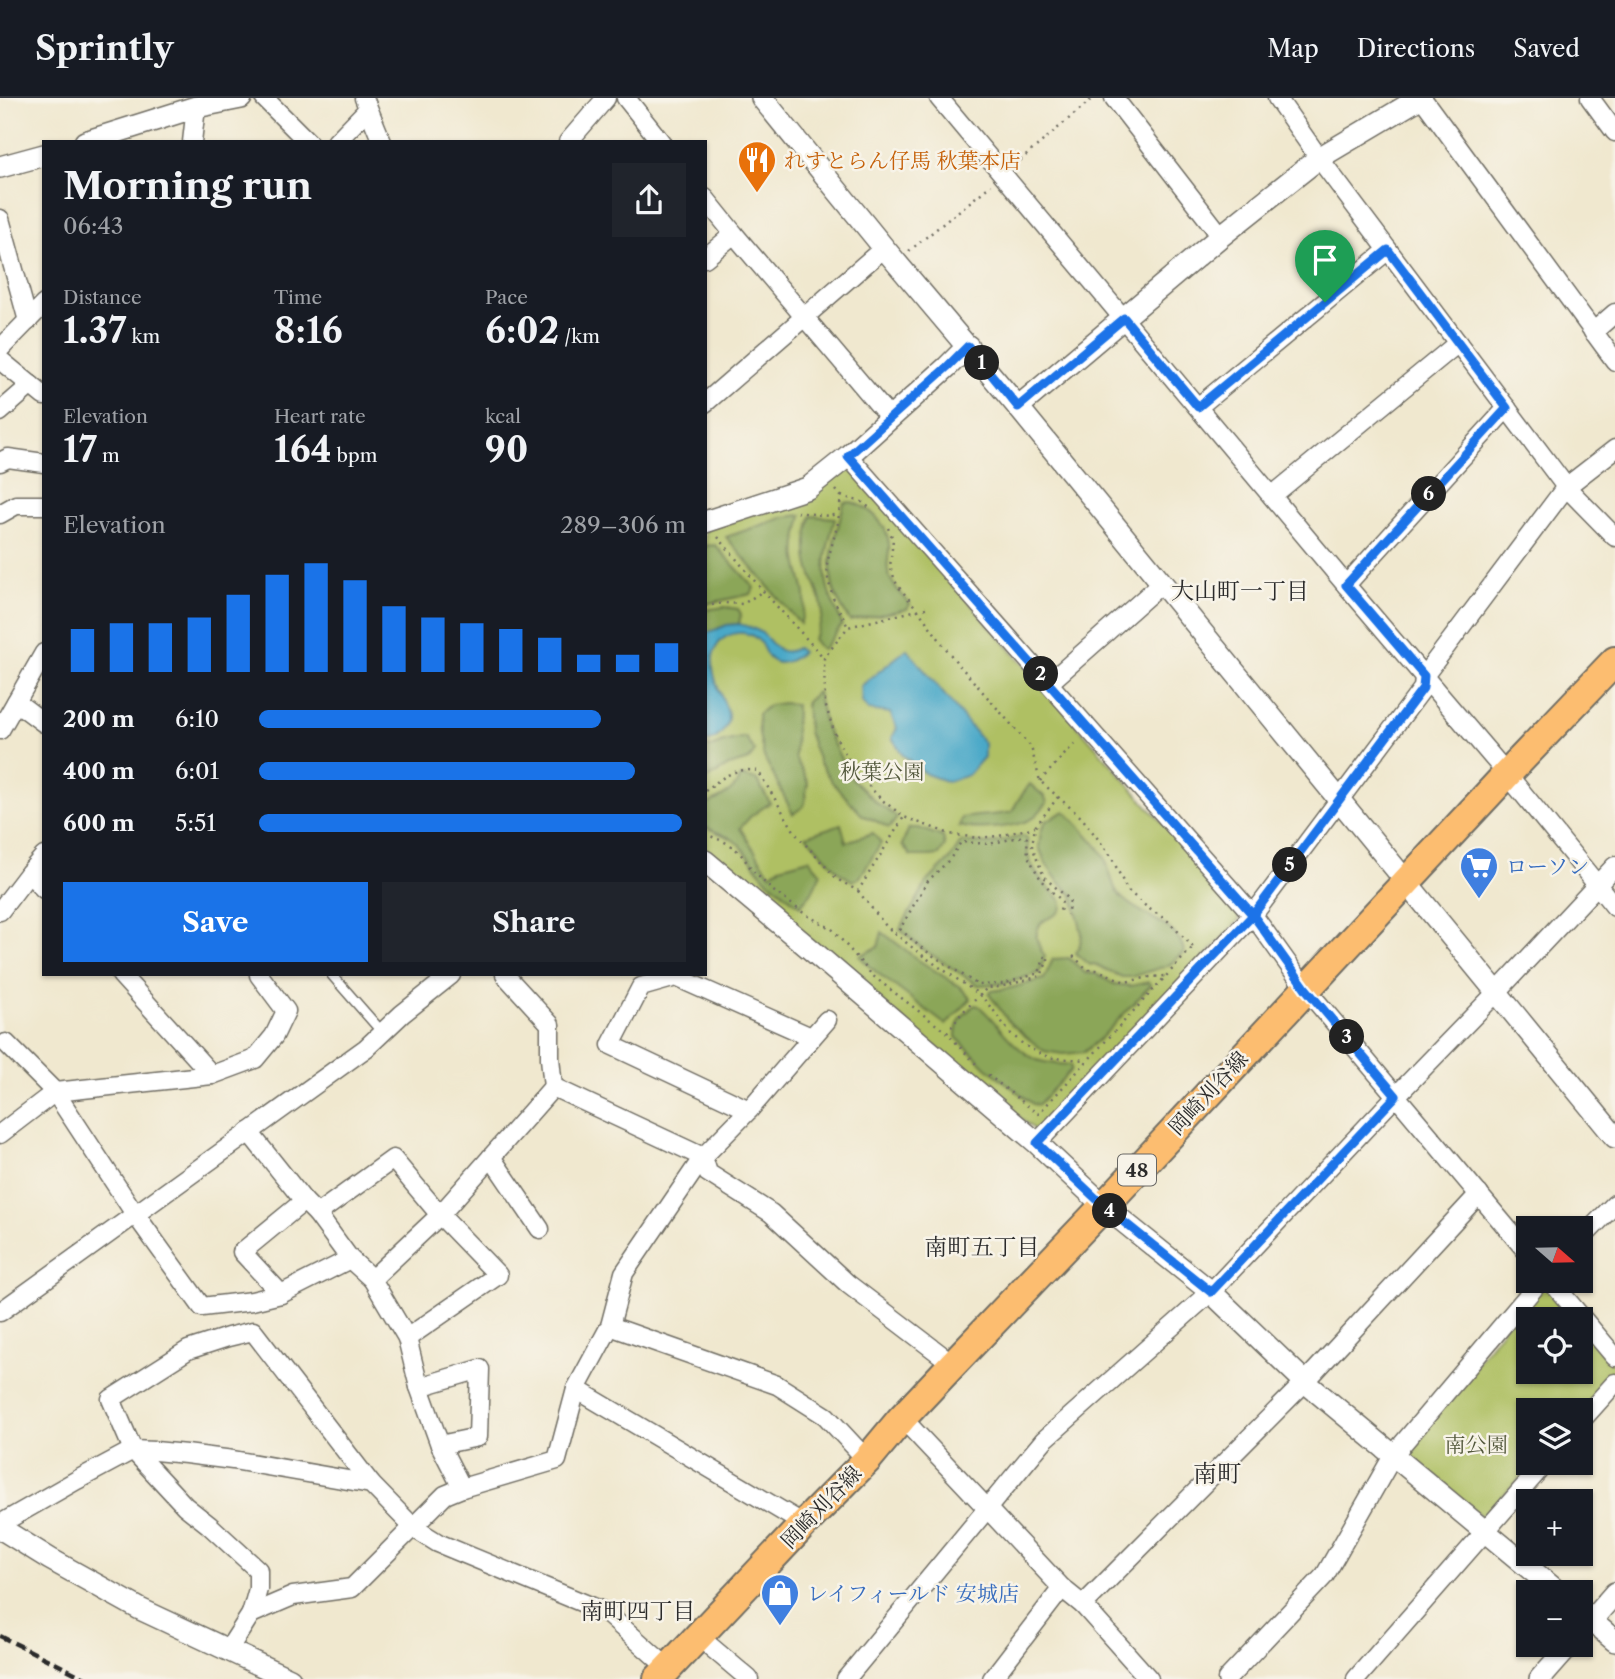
<!DOCTYPE html>
<meta charset="utf-8">
<style>
body{margin:0;font-family:"Libre Caslon Text","Noto Serif JP",serif;background:#20242c;color:#f1f3f6;height:100vh;display:flex;flex-direction:column;font-size:26px;white-space:nowrap}
*{box-sizing:border-box;margin:0}
p{font-size:23px;color:#9ea1a6}
.icon{flex:none;width:38px;height:38px;fill:none;stroke:currentColor;stroke-width:2;stroke-linecap:round;stroke-linejoin:round}
.map{position:relative;flex:1;overflow:hidden}
.sheet{position:absolute;left:42px;top:42px;width:665px;height:836px;display:flex;flex-direction:column;background:#171b24;border-radius:0px;box-shadow:0 2px 5px #0004}
.sheet>*{flex:none}
.needle{width:46px;rotate:110deg}
.controls{position:absolute;left:1516px;top:1118px;display:grid;gap:14px}
.controls a{display:grid;place-items:center;width:77px;height:77px;border-radius:0px;background:#171b24;box-shadow:0 2px 5px #0004;font-size:35px}
.pin{position:absolute;display:grid;place-items:center;width:60px;height:60px;color:#fff;margin:-72px -30px;border-radius:50% 50% 50% 0;rotate:-45deg;box-shadow:0 0 7px #0007}
.pin .icon{rotate:45deg}
.km{position:absolute;width:35px;height:35px;margin:-18px;border-radius:50%;background:#222;color:#fff;font-size:19px;line-height:35px;text-align:center}
.round{display:grid;place-items:center;flex:none;width:74px;height:74px;border-radius:0px;background:#20242c}
.summary{display:flex;align-items:center;justify-content:space-between;height:119px;padding:0 21px}
h1{font-size:38px;font-weight:700;line-height:52px}
.figures{display:grid;grid-template-columns:repeat(3,1fr);gap:10px;height:119px;padding:7px 21px}
.figures div{display:grid;align-content:center}
.figures b{font-size:35px;font-weight:700}
.figures small{font-size:19px;font-weight:400}
.figures p{font-size:19px}
.chart{height:196px;padding:14px 21px}
.chart p{display:flex;justify-content:space-between}
.chart svg{width:100%;height:126px;margin-top:7px;stroke:#1a73e8;stroke-width:6}
.button{display:flex;gap:14px;margin-top:auto;padding:14px 21px}
.button a{flex:1;height:80px;border-radius:0px;background:#1a73e8;color:#fff;font-size:28px;font-weight:700;line-height:80px;text-align:center}
.button a+a{background:#20242c;color:#f1f3f6}
ul{padding:0 21px;list-style:none;font-size:23px}
li{display:grid;grid-template-columns:112px 84px 1fr;align-items:center;height:52px}
li i{height:18px;border-radius:9px;background:#1a73e8}
header{display:flex;align-items:center;gap:42px;box-sizing:border-box;height:98px;padding:0 35px;background:#171b24;border-bottom:2px solid #363941}
header strong{font-size:33px}
nav{display:flex;gap:38px;margin-inline-start:auto;font-size:24px}
.map>svg:first-child{display:block}
.green{fill:#afc063;stroke:#6d7647;stroke-width:2;fill-rule:evenodd}
.forest{fill:#8ba659;stroke:#5b6842;stroke-width:2}
.water{fill:#49a8c8;stroke:#3a6a7a;stroke-width:2}
.lines{fill:none;stroke-linecap:round;stroke-linejoin:round}
.service-casing{stroke:#706d64;stroke-width:12}
.minor-casing{stroke:#706d64;stroke-width:21}
.tertiary-casing{stroke:#706d64;stroke-width:24}
.primary-casing{stroke:#706d64;stroke-width:32}
.path{stroke:#706d64;stroke-width:2.5;stroke-dasharray:2 5;stroke-linecap:butt}
.service{stroke:#fff;stroke-width:9}
.minor{stroke:#fff;stroke-width:18}
.tertiary{stroke:#fff;stroke-width:21}
.primary{stroke:#fcbd6f;stroke-width:28}
.rail{stroke:#2b2b2b;stroke-width:4.5;stroke-dasharray:10 5;stroke-linecap:butt}
.route-casing{stroke:#fff;stroke-width:14}
.route{stroke:#1a73e8;stroke-width:9}
.labels{text-anchor:middle;dominant-baseline:central;stroke-width:5;stroke-linejoin:round;paint-order:stroke}
.shield{fill:#f7f3e8;stroke:#686764;stroke-width:2}
.shield-label{font-size:19px;font-weight:bold;fill:#2b2b2b}
.food-label{font-size:21px;fill:#c56008;stroke:#f7f3e8;text-anchor:start}
.park-label{font-size:21px;fill:#53583c;stroke:#f7f3e8}
.shop-label{font-size:21px;fill:#366cbe;stroke:#f7f3e8;text-anchor:start}
.street-label{font-size:21px;fill:#2b2b2b;stroke:#f7f3e8}
.neighbourhood-label{font-size:23px;fill:#2b2b2b;stroke:#f7f3e8}
.quarter-label{font-size:24px;fill:#2b2b2b;stroke:#f7f3e8}
</style>
<header>
<strong>Sprintly</strong>
<nav><a>Map</a><a>Directions</a><a>Saved</a></nav>
</header>
<div class="map">
<svg width="1615" height="1581" viewBox="0 0 1615 1581">
<rect width="100%" height="100%" fill="#f7f3e8"/>
<filter id="ink" filterUnits="userSpaceOnUse"><feTurbulence type="fractalNoise" baseFrequency=".0143" numOctaves="2"/><feDisplacementMap in="SourceGraphic" scale="14" xChannelSelector="R" yChannelSelector="G"/><feConvolveMatrix kernelMatrix="1 2 1 2 8 2 1 2 1" color-interpolation-filters="sRGB"/></filter>
<filter id="wash" filterUnits="userSpaceOnUse"><feTurbulence type="fractalNoise" baseFrequency=".00686" numOctaves="4" result="noise"/><feDisplacementMap in="SourceGraphic" scale="28" xChannelSelector="R" yChannelSelector="G"/><feGaussianBlur stdDeviation="1.57" result="paint"/><feColorMatrix in="noise" values="0 0 0 0 0 0 0 0 0 0 0 0 0 0 0 0 0 1.4 0 .05"/><feComposite in="paint" operator="in"/></filter>
<g filter="url(#wash)">
<rect width="100%" height="100%" fill="#f0e8cf"/>
<g class="green">
<path d="M843 370 852 371 1240 813 1239 822 1038 1035 807 841 705 751V432Z"/>
<path d="M1540 1183H1551L1615 1259V1283L1580 1319V1312H1528V1365H1535L1482 1419 1406 1353ZM1528 1222H1580V1274H1528Z"/>
</g>
<g class="forest">
<path d="M850 404C870 408 887 426 889 446 890 456 886 465 888 474 891 487 902 496 910 506L907 511 850 523C845 515 840 507 836 498 823 467 837 436 844 405Z"/>
<path d="M802 417C799 431 795 447 797 461 802 492 811 493 800 526L726 439 785 419Z"/>
<path d="M811 418 835 420V421C827 450 820 471 831 500 834 509 840 518 842 527L823 551 820 550 813 541C832 509 817 498 809 468 805 452 807 434 811 418Z"/>
<path d="M715 447 751 486 754 490 751 496 705 506V448Z"/>
<path d="M724 509 738 511 741 516 739 526 727 527 705 536V512Z"/>
<path d="M817 594 826 631 850 679 877 705 893 716 897 720 889 730 874 722 863 718 832 684 819 664 808 634 806 604Z"/>
<path d="M784 605 796 607 795 659 808 685 804 708 793 716 764 659 759 636 758 616 769 607Z"/>
<path d="M745 639 755 653 749 662 729 668 705 682V647L709 650 723 644Z"/>
<path d="M741 678 757 682 770 705 751 718 740 730 770 776 780 769 809 761 821 775 812 794 800 808 765 780 740 747 730 740 705 729V708C720 699 735 695 741 678Z"/>
<path d="M1030 686 1045 699 1047 705C1042 710 1038 717 1031 721 1016 730 976 733 959 728L962 720C979 717 995 718 1012 714L1018 702Z"/>
<path d="M1065 713C1076 725 1097 744 1104 758 1109 769 1111 784 1117 794 1133 817 1179 823 1184 854L1169 867 1131 879H1122L1094 866 1090 867 1076 855 1079 850 1082 836 1073 797 1059 784 1046 766 1039 749 1041 733 1046 723Z"/>
<path d="M841 726 846 744 873 735 881 745 860 779 853 783 840 775 806 738Z"/>
<path d="M909 730H919L943 739 945 748 939 757 930 758H911L902 747Z"/>
<path d="M1024 738 1027 740C1028 745 1027 752 1028 757 1033 775 1048 790 1061 802 1062 806 1063 809 1060 813 1057 818 1050 819 1045 822 1031 832 1037 847 1045 858L1039 875 1003 886 978 887 920 849 900 831 927 784 950 761 961 744 989 746Z"/>
<path d="M882 834 917 861 960 889 971 901 946 927 875 873 859 858 878 849Z"/>
<path d="M1069 860 1085 875 1096 876 1114 886 1131 888 1148 884 1151 887 1101 940 1084 954 1063 956 1044 953 1024 937 1010 925 989 896 992 893 1011 890 1044 881 1053 861Z"/>
<path d="M975 907 979 908C998 925 1013 951 1037 962 1048 966 1059 966 1071 967V972L1038 1007 1033 1006 986 969 956 939C956 922 963 917 975 907Z"/>
</g>
<g class="water">
<path d="M739 526C747 528 755 530 762 535 774 546 778 560 797 550L802 554C793 562 780 571 769 560 764 555 763 546 757 541 746 531 728 534 719 545 706 562 716 585 723 602 725 607 728 613 728 617 729 630 717 643 705 644V536L727 527Z"/>
<path d="M907 551 984 645V659L968 677 948 684 926 676 903 657 892 640 897 630 890 615 868 612 862 604 861 588Z"/>
</g>
</g>
<g filter="url(#ink)">
<g class="lines">
<defs>
<path id="service" d="M332 877 382 934"/>
<g id="minor">
<path d="M264 0 308 44"/>
<path d="M364 0 382 44"/>
<path d="M626 0 661 44"/>
<path d="M939 0 1346 487 1507 676 1615 809"/>
<path d="M1114 0 1221 138"/>
<path d="M1277 0 1319 60 1566 389 1615 439"/>
<path d="M1422 0 1615 263"/>
<path d="M1590 0 1615 34"/>
<path d="M192 44 196 9"/>
<path d="M336 44 368 11"/>
<path d="M568 44 606 0"/>
<path d="M705 100 734 136 890 320"/>
<path d="M0 121 28 223"/>
<path d="M705 160 734 136"/>
<path d="M1593 234 1615 215"/>
<path d="M0 251 44 206"/>
<path d="M0 262 44 298"/>
<path d="M705 305 884 150"/>
<path d="M1198 309 1388 152"/>
<path d="M0 314 31 287"/>
<path d="M848 358 1253 817 1306 891 1528 1155"/>
<path d="M0 364 8 360 44 365"/>
<path d="M1273 397 1458 245"/>
<path d="M0 416 16 407H44"/>
<path d="M1346 487 1507 310"/>
<path d="M1049 585 1162 485"/>
<path d="M16 604 44 625"/>
<path d="M0 632 44 555"/>
<path d="M29 775 44 791"/>
<path d="M0 813 29 775 44 758"/>
<path d="M121 877 212 977"/>
<path d="M505 877 550 926V960L553 989 703 1059 708 1075 771 1115 848 1186 953 1266"/>
<path d="M6 945 55 994 135 1116 202 1209 252 1203 281 1196 350 1161"/>
<path d="M749 1012 611 947 641 889 676 879 811 939"/>
<path d="M249 1034 304 1103 317 1116 350 1161 372 1181 440 1117 553 989"/>
<path d="M0 1036 55 994 212 977 255 961 274 938 286 913 259 877"/>
<path d="M1037 1045 1253 817 1423 590 1424 578 1566 389 1615 351"/>
<path d="M491 1059 540 1131"/>
<path d="M317 1116 393 1061 440 1117 498 1177 407 1240"/>
<path d="M1580 1142 1615 1106"/>
<path d="M1551 1183 1615 1259"/>
<path d="M281 1196 242 1154 304 1103"/>
<path d="M0 1214 366 950 402 916 451 877"/>
<path d="M610 1228 777 1287 826 1318 867 1362"/>
<path d="M419 1289 480 1271 478 1339 440 1347"/>
<path d="M576 1291 804 1426"/>
<path d="M902 1320 1062 1490 1083 1507 1149 1581"/>
<path d="M1580 1324 1615 1285"/>
<path d="M462 1390 557 1362 576 1291 610 1228 624 1175 703 1059 749 1012 827 922"/>
<path d="M0 1426 77 1382 133 1352 155 1353 186 1356 233 1362 371 1386 414 1430 438 1445 605 1514 668 1570"/>
<path d="M1083 1507 1305 1284 1479 1096"/>
<path d="M251 1516 258 1491V1472L209 1427 185 1408 133 1352 111 1301 188 1252 228 1239 253 1233 371 1386"/>
<path d="M698 1538 749 1581"/>
<path d="M228 1552 251 1516 293 1498 352 1490 445 1397 462 1390 440 1347 419 1289 407 1240 372 1181"/>
<path d="M846 1581 1044 1342 1211 1194 1396 998 1496 895 1615 768"/>
<path d="M992 1581 1062 1490"/>
<path d="M1227 1581 1325 1477 1394 1356 1540 1183"/>
<path d="M1356 1581 1545 1365"/>
</g>
<g id="tertiary">
<path d="M762 0 884 150 1018 309 1615 1039"/>
<path d="M85 44 196 9 241 0"/>
<path d="M0 69 44 57"/>
<path d="M1018 309 1221 138 1319 60 1420 0"/>
<path d="M705 424 808 390 848 358 947 269 968 248"/>
<path d="M705 763 809 850 1037 1045 1104 1108 1211 1194 1305 1284 1558 1494"/>
<path d="M0 1430 50 1461 140 1511 290 1581"/>
<path d="M1582 1515 1615 1543"/>
<path d="M1580 1535 1615 1495"/>
<path d="M1540 1581 1570 1547"/>
</g>
<path id="primary" d="M658 1581 804 1426 867 1362 902 1320 953 1266 1104 1108 1507 676 1615 563"/>
</defs>
<use href="#service" class="service-casing"/>
<use href="#minor" class="minor-casing"/>
<use href="#tertiary" class="tertiary-casing"/>
<use href="#primary" class="primary-casing"/>
<g class="path">
<path d="M1015 67 1093 0"/>
<path d="M909 153 991 87"/>
<path d="M836 392 841 398 838 425 827 465 828 481 833 500 848 529"/>
<path d="M841 398 862 404 870 410"/>
<path d="M797 414 828 418 838 416"/>
<path d="M888 430 893 441 890 469 897 487 918 512 953 560 1031 649 1040 683 1082 720 1111 758 1127 792 1148 810 1168 823 1194 850"/>
<path d="M718 439 763 493 824 560"/>
<path d="M705 508 724 505 743 506 763 493"/>
<path d="M926 510 848 529 824 560 825 606 836 639 848 661 865 684 881 701 904 719 950 736 977 740 999 738 1035 729"/>
<path d="M1040 683 1078 642"/>
<path d="M705 693C723 679 734 669 758 673L796 736 837 781 858 793 904 719"/>
<path d="M1058 699 1035 729 1032 748 1044 779 1070 802 1067 817"/>
<path d="M705 736 723 743 732 748 740 755 753 773 772 792 805 816 832 831 873 878 947 935 978 968"/>
<path d="M858 793 886 828 919 855 980 897 994 913 1010 935 1024 947 1042 957 1053 960 1086 962"/>
<path d="M1045 858 1039 875 1003 886 978 887 920 849 900 831 927 784 950 761 961 744 989 746 1024 738 1027 740 1028 758 1038 777 1050 792 1061 802 1062 806 1059 816"/>
<path d="M1073 858 1088 872H1098L1125 884 1150 879 1166 878"/>
<path d="M947 935 961 916 987 890 1000 889 1041 878 1049 859"/>
<path d="M988 977 1038 1016 1193 849"/>
</g>
<use href="#service" class="service"/>
<use href="#minor" class="minor"/>
<use href="#tertiary" class="tertiary"/>
<use href="#primary" class="primary"/>
<path class="rail" d="M0 1538 87 1581"/>
</g>
</g>
<g class="lines" filter="url(#ink)">
<defs>
<path id="route" d="M1325 204 1198 309 1124 220 1018 309 968 248 947 269 848 358 1253 817 1306 891 1396 998 1211 1194 1104 1108 1037 1045 1253 817 1423 590 1424 578 1346 487 1507 310 1388 152 1325 204"/>
</defs>
<use href="#route" class="route-casing"/>
<use href="#route" class="route"/>
</g>
<defs>
<symbol id="restaurant-pin" viewBox="-11 -11 22 30"><path d="M0 17L-7.5 6A9.5 9.5 0 1 1 7.5 6Z" fill="#e8710a" stroke="#f7f3e8"/><path d="M-5-6h1v4h1v-4h1v4h1v-4h1v5L-1.5 .5V6h-2V.5L-5-1ZM5-6V6H3V1.5H1.5Q1.5-4 5-6Z" fill="#fff"/></symbol>
<symbol id="supermarket-pin" viewBox="-11 -11 22 30"><path d="M0 17L-7.5 6A9.5 9.5 0 1 1 7.5 6Z" fill="#3f7fe0" stroke="#f7f3e8"/><path d="M-6-5.5h2.5l.6 2H6L4.5 2H-2.5L-4.4-4H-6ZM-1.5 3.2a1.3 1.3 0 1 0 .1 0ZM3 3.2a1.3 1.3 0 1 0 .1 0Z" fill="#fff"/></symbol>
<symbol id="shop-pin" viewBox="-11 -11 22 30"><path d="M0 17L-7.5 6A9.5 9.5 0 1 1 7.5 6Z" fill="#3f7fe0" stroke="#f7f3e8"/><path d="M-5-2.5h2.3a2.7 3.5 0 0 1 5.4 0H5L5.5 6h-11ZM-1.5-2.5h3a1.5 2.3 0 0 0-3 0Z" fill="#fff"/></symbol>
</defs>
<g fill-rule="evenodd">
<use href="#restaurant-pin" x="735" y="40" width="44" height="60"/>
<use href="#supermarket-pin" x="1457" y="746" width="44" height="60"/>
<use href="#shop-pin" x="758" y="1473" width="44" height="60"/>
</g>
<g class="labels">
<rect class="shield" x="1118" y="1056.5" width="38" height="31" rx="5"/>
<g class="shield-label">
<text x="1137" y="1072">48</text>
</g>
<g class="food-label">
<text x="784" y="62">れすとらん仔馬 秋葉本店</text>
</g>
<g class="park-label">
<text x="882" y="673">秋葉公園</text>
<text x="1476" y="1346">南公園</text>
</g>
<g class="shop-label">
<text x="1506" y="768">ローソン</text>
<text x="807" y="1495">レイフィールド 安城店</text>
</g>
<g class="street-label">
<text transform="translate(1208 995) rotate(-47)">岡崎刈谷線</text>
<text transform="translate(821 1409) rotate(-46)">岡崎刈谷線</text>
</g>
<g class="neighbourhood-label">
<text x="1240" y="493">大山町一丁目</text>
<text x="982" y="1149">南町五丁目</text>
<text x="638" y="1513">南町四丁目</text>
</g>
<g class="quarter-label">
<text x="1217" y="1375">南町</text>
</g>
</g>
</svg>
<div class="controls">
<a><svg class="needle" viewBox="-14 -14 28 28"><path d="M0-13l5 13h-10z" fill="#e53935"/><path d="M0 13l5-13h-10z" fill="#9ea1a6"/></svg></a>
<a><svg class="icon" aria-label="locate" viewBox="0 0 24 24"><circle cx="12" cy="12" r="6"/><path d="M12 2v4M12 18v4M2 12h4M18 12h4"/></svg></a>
<a><svg class="icon" aria-label="layers" viewBox="0 0 24 24"><path d="M12 4l9 5-9 5-9-5zM3 14l9 5 9-5"/></svg></a>
<a>+</a>
<a>−</a>
</div>
<div class="pin" style="left:1325px;top:204px;background:#1e9e55"><svg class="icon" aria-label="arrive" viewBox="0 0 24 24"><path d="M6 21V4h12l-3 4 3 4H6"/></svg></div>
<b class="km" style="left:982px;top:265px">1</b>
<b class="km" style="left:1041px;top:576px">2</b>
<b class="km" style="left:1347px;top:939px">3</b>
<b class="km" style="left:1110px;top:1113px">4</b>
<b class="km" style="left:1290px;top:767px">5</b>
<b class="km" style="left:1429px;top:396px">6</b>
<section class="sheet">
<div class="summary"><div><h1>Morning run</h1><p>06:43</p></div><a class="round"><svg class="icon" aria-label="share" viewBox="0 0 24 24"><path d="M12 15V3M7 8l5-5 5 5M5 13v7h14v-7"/></svg></a></div>
<div class="figures">
<div><p>Distance</p><b>1.37<small> km</small></b></div>
<div><p>Time</p><b>8:16</b></div>
<div><p>Pace</p><b>6:02<small> /km</small></b></div>
</div>
<div class="figures">
<div><p>Elevation</p><b>17<small> m</small></b></div>
<div><p>Heart rate</p><b>164<small> bpm</small></b></div>
<div><p>kcal</p><b>90</b></div>
</div>
<div class="chart"><p><span>Elevation</span>289–306 m</p>
<svg viewBox="0 0 160 44" preserveAspectRatio="none"><path d="M5 44V29M15 44V27M25 44V27M35 44V25M45 44V17M55 44V10M65 44V6M75 44V12M85 44V21M95 44V25M105 44V27M115 44V29M125 44V32M135 44V38M145 44V38M155 44V34"/></svg>
</div>
<ul>
<li><b>200 m</b>6:10<i style="width:80%"></i></li>
<li><b>400 m</b>6:01<i style="width:88%"></i></li>
<li><b>600 m</b>5:51<i style="width:99%"></i></li>
</ul>
<div class="button"><a>Save</a><a>Share</a></div>
</section>
</div>
